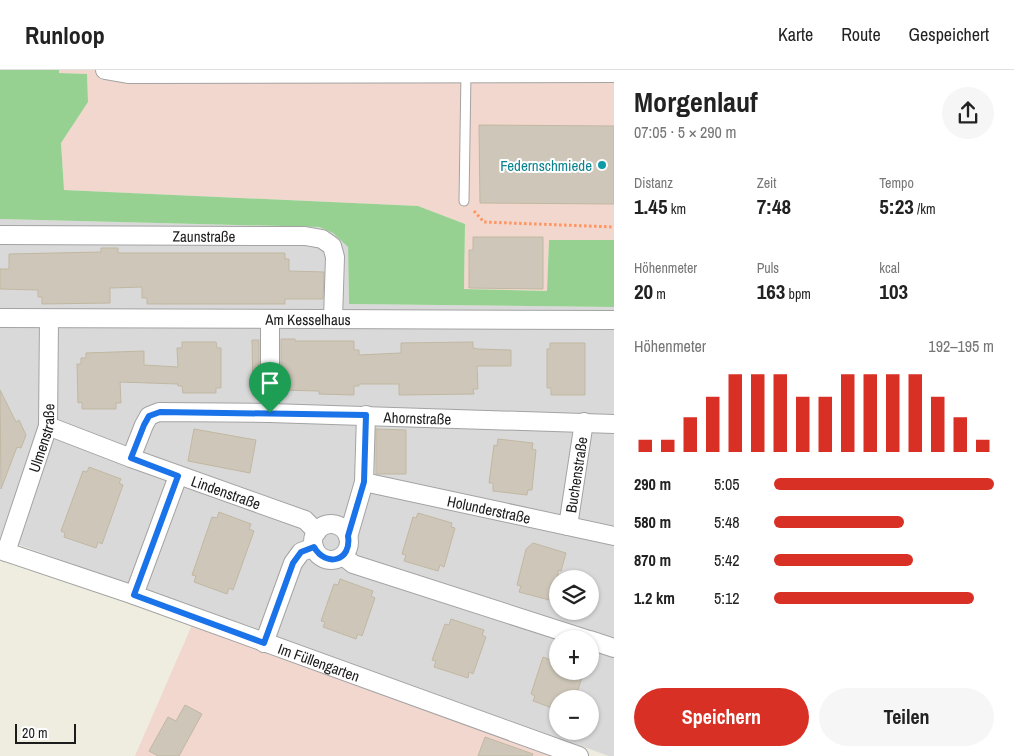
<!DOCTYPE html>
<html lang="de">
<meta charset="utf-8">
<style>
body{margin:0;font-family:"Archivo Narrow",sans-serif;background:#f6f6f6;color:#222;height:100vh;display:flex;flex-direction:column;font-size:19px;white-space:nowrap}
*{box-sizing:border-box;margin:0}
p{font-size:16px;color:#767676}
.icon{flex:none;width:28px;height:28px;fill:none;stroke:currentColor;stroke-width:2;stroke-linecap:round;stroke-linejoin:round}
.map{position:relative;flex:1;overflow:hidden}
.sheet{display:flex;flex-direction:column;background:#fff;width:400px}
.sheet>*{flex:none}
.tools{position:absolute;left:549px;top:500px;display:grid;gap:10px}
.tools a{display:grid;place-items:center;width:50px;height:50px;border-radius:50%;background:#fff;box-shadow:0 1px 4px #0004;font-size:25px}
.scale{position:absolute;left:15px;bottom:12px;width:61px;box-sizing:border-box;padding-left:5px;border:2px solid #1c1c1c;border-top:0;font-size:14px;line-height:18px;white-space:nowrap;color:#1c1c1c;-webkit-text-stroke:4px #fff;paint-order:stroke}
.pin{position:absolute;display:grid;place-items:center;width:42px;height:42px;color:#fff;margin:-51px -21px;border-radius:50% 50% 50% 0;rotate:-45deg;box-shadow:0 0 5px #0007}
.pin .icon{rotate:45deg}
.round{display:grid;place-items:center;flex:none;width:52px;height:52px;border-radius:26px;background:#f6f6f6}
.head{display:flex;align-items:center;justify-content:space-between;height:85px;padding:0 20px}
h1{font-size:28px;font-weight:700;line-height:38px}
.metrics{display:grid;grid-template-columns:repeat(3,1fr);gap:8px;height:85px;padding:5px 20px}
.metrics div{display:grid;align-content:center}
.metrics b{font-size:21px;font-weight:700}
.metrics small{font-size:14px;font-weight:400}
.metrics p{font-size:14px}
.chart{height:140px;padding:10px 20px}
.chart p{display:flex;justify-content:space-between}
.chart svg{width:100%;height:90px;margin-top:5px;stroke:#d93025;stroke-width:6}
.action{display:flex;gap:10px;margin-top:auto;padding:10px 20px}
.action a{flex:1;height:58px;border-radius:30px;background:#d93025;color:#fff;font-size:20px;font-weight:700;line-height:58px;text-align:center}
.action a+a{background:#f6f6f6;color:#222}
ul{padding:0 20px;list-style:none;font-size:16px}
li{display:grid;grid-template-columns:80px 60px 1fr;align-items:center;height:38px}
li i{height:12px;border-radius:6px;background:#d93025}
header{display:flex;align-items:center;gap:30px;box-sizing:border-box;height:70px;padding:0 25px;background:#fff;border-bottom:1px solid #e0e0e0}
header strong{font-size:24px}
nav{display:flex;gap:28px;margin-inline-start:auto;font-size:18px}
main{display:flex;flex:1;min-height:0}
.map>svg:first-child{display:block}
.residential{fill:#dad9d9;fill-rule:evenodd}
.commercial{fill:#f1d7ce}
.forest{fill:#96d192}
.building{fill:#cec7b9;stroke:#c1b7a2}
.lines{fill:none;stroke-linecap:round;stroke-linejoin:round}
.lane-casing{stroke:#a3a3a3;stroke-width:11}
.street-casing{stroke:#a3a3a3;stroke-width:20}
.path{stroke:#ff9560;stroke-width:3;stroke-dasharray:2.5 2.5;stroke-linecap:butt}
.lane{stroke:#fff;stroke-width:9}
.street{stroke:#fff;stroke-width:18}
.route-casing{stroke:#fff;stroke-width:10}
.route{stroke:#1a73e8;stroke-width:6}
.culture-dot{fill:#0f9aa8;stroke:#fff;stroke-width:2}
.labels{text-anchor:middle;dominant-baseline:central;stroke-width:4;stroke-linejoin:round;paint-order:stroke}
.culture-label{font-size:15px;fill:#0d838f;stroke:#fff;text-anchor:end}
.street-label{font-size:15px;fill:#1c1c1c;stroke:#fff}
</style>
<header>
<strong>Runloop</strong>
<nav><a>Karte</a><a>Route</a><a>Gespeichert</a></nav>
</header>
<main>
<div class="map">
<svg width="614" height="686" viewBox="0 0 614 686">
<rect width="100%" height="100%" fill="#eeede0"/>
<path class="residential" d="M0 149 319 157 333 163 348 177 349 234 614 237V686H609L0 468ZM558 509H590V541H558ZM558 569H590V601H558ZM558 629H590V661H558Z"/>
<g class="commercial">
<path d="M59 0H614V170H549L547 221 464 219 465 154 418 136 64 120 61 73 88 32 87 4 59 3Z"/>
<path d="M192 555 562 686H135Z"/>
</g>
<path class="forest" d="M0 0H59V3L87 4 88 32 61 73 64 120 418 136 465 154 464 219 547 221 549 170H614V237L349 234 348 177 333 163 319 157 0 149Z"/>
<g class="building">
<path d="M479 55 614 56V134L480 133Z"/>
<path d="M473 167H543V219L469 218V180H473Z"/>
<path d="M101 178H118V183H285V189H289V201L324 202 323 229H285V234H147V228H142V217L110 218V233L42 234V227H38V220L0 219V199H9V184L101 182Z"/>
<path d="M281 269H295V271H354V280H359V285L401 283V273L473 272V278L478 279 511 280V296H477L478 319H473L474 324 399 325V314H359V316H354V325L319 324V321L281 320Z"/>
<path d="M252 270H259V320H253Z"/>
<path d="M182 272H216L217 278H221V318H216V323H183L182 316H178V314L120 312 121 333H116V339H82V332L78 333 77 294H81V288H86V283L144 281V295L178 297 177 278H182Z"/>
<path d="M550 273H585V325H551V318H547V279H550Z"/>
<path d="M0 320 16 352 19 350 26 365 21 378 17 377 1 419Z"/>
<path d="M194 359 256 370 250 403 188 391Z"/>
<path d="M376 359 406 360V404H376Z"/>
<path d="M498 369 533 373 532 379 536 380 532 420H528L527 425 493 421V413H489L494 375 497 376Z"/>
<path d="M89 397 121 409 119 413 123 415 102 474 98 472 96 478 64 467 65 463 61 461 83 401 87 402Z"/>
<path d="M219 442 251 454 249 459 254 461 233 520 229 518 227 524 194 512 196 506 192 505 212 447 217 448Z"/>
<path d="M418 443 452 453 451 457 455 458 444 497 440 495 438 501 404 491 406 485 402 484 413 447 416 448Z"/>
<path d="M533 473 566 483 561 501 558 500V528L554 527 553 531 519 522 521 516 517 515 526 479Z"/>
<path d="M340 509 373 521 371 526 375 528 362 566 358 564 356 569 323 557 325 552 321 551 334 514 338 515Z"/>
<path d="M451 549 484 560 482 565 486 567 473 604 469 602 468 608 434 597 436 591 432 590 445 554 449 555Z"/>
<path d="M543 587 558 593V601H584L575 629H558V640L533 631 535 626 531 624Z"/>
<path d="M185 635 202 644 179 686H158L149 681 168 647 176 651Z"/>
<path d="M485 667 533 684 532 686H478Z"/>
</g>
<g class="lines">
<defs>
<path id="lane" d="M464 131 466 3"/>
<g id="street">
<path d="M105 0 128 4 614 3"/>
<path id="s1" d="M0 165 281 166H305L322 169 332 176 335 187 333 249"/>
<path id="s2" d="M0 248 614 250"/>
<path d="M270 249V343"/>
<path id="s3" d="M48 356 131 388 305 450 317 462"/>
<path id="s4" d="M131 388 144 355 149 346 159 342 270 343 614 354"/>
<path id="s5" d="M364 412 614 466"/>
<circle cx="331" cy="472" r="18"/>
<path id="s6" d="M568 456 584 352"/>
<path d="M348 467 364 412 366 345"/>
<path id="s7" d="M0 480 134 525 579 686"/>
<path id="s8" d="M6 482 48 356 49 249"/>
<path d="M343 486 353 494 586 569"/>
<path d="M134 525 178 406"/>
<path d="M590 570 614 578"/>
<path d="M264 573 293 493 301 482 314 477"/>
</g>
</defs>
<use href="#lane" class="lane-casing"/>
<use href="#street" class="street-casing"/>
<path class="path" d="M474 141 484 152 614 157"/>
<use href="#lane" class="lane"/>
<use href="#street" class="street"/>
</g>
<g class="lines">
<defs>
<path id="route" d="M160 342 366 345 364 412 348 466C352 491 326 498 314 477L301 482 293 493 264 573 134 525 178 406 131 388 144 355 149 346Z"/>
</defs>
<use href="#route" class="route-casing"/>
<use href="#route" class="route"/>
</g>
<circle class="culture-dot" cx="602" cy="95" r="5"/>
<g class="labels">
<g class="culture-label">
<text x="592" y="95">Federnschmiede</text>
</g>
<g class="street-label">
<text stroke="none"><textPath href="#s1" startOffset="204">Zaunstraße</textPath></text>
<text stroke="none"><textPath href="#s2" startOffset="308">Am Kesselhaus</textPath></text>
<text stroke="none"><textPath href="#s4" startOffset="315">Ahornstraße</textPath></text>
<text stroke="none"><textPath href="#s8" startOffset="120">Ulmenstraße</textPath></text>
<text stroke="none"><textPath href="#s6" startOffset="52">Buchenstraße</textPath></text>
<text stroke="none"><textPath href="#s3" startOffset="190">Lindenstraße</textPath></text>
<text stroke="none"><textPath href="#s5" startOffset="128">Holunderstraße</textPath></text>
<text stroke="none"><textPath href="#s7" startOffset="338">Im Füllengarten</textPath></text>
</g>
</g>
</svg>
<div class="tools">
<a><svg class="icon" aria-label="layers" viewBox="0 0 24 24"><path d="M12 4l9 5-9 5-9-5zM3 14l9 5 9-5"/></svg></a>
<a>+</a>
<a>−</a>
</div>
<div class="scale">20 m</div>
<div class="pin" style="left:270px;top:343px;background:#1e9e55"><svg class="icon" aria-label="arrive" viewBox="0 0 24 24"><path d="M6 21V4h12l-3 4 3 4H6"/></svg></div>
</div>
<section class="sheet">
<div class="head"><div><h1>Morgenlauf</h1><p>07:05 · 5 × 290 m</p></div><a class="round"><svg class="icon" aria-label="share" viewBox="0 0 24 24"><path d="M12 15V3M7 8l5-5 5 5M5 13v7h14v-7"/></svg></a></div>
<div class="metrics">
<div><p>Distanz</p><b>1.45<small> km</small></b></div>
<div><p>Zeit</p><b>7:48</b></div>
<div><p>Tempo</p><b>5:23<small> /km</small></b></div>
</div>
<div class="metrics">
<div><p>Höhenmeter</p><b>20<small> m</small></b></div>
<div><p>Puls</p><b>163<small> bpm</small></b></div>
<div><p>kcal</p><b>103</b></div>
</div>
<div class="chart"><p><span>Höhenmeter</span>192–195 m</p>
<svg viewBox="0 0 160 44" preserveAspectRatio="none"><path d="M5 44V38M15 44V38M25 44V27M35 44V17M45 44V6M55 44V6M65 44V6M75 44V17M85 44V17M95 44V6M105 44V6M115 44V6M125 44V6M135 44V17M145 44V27M155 44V38"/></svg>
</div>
<ul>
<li><b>290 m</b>5:05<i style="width:100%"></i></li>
<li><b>580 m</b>5:48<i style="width:59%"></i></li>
<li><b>870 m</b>5:42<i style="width:63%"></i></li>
<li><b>1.2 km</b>5:12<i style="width:91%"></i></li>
</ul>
<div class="action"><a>Speichern</a><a>Teilen</a></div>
</section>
</main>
